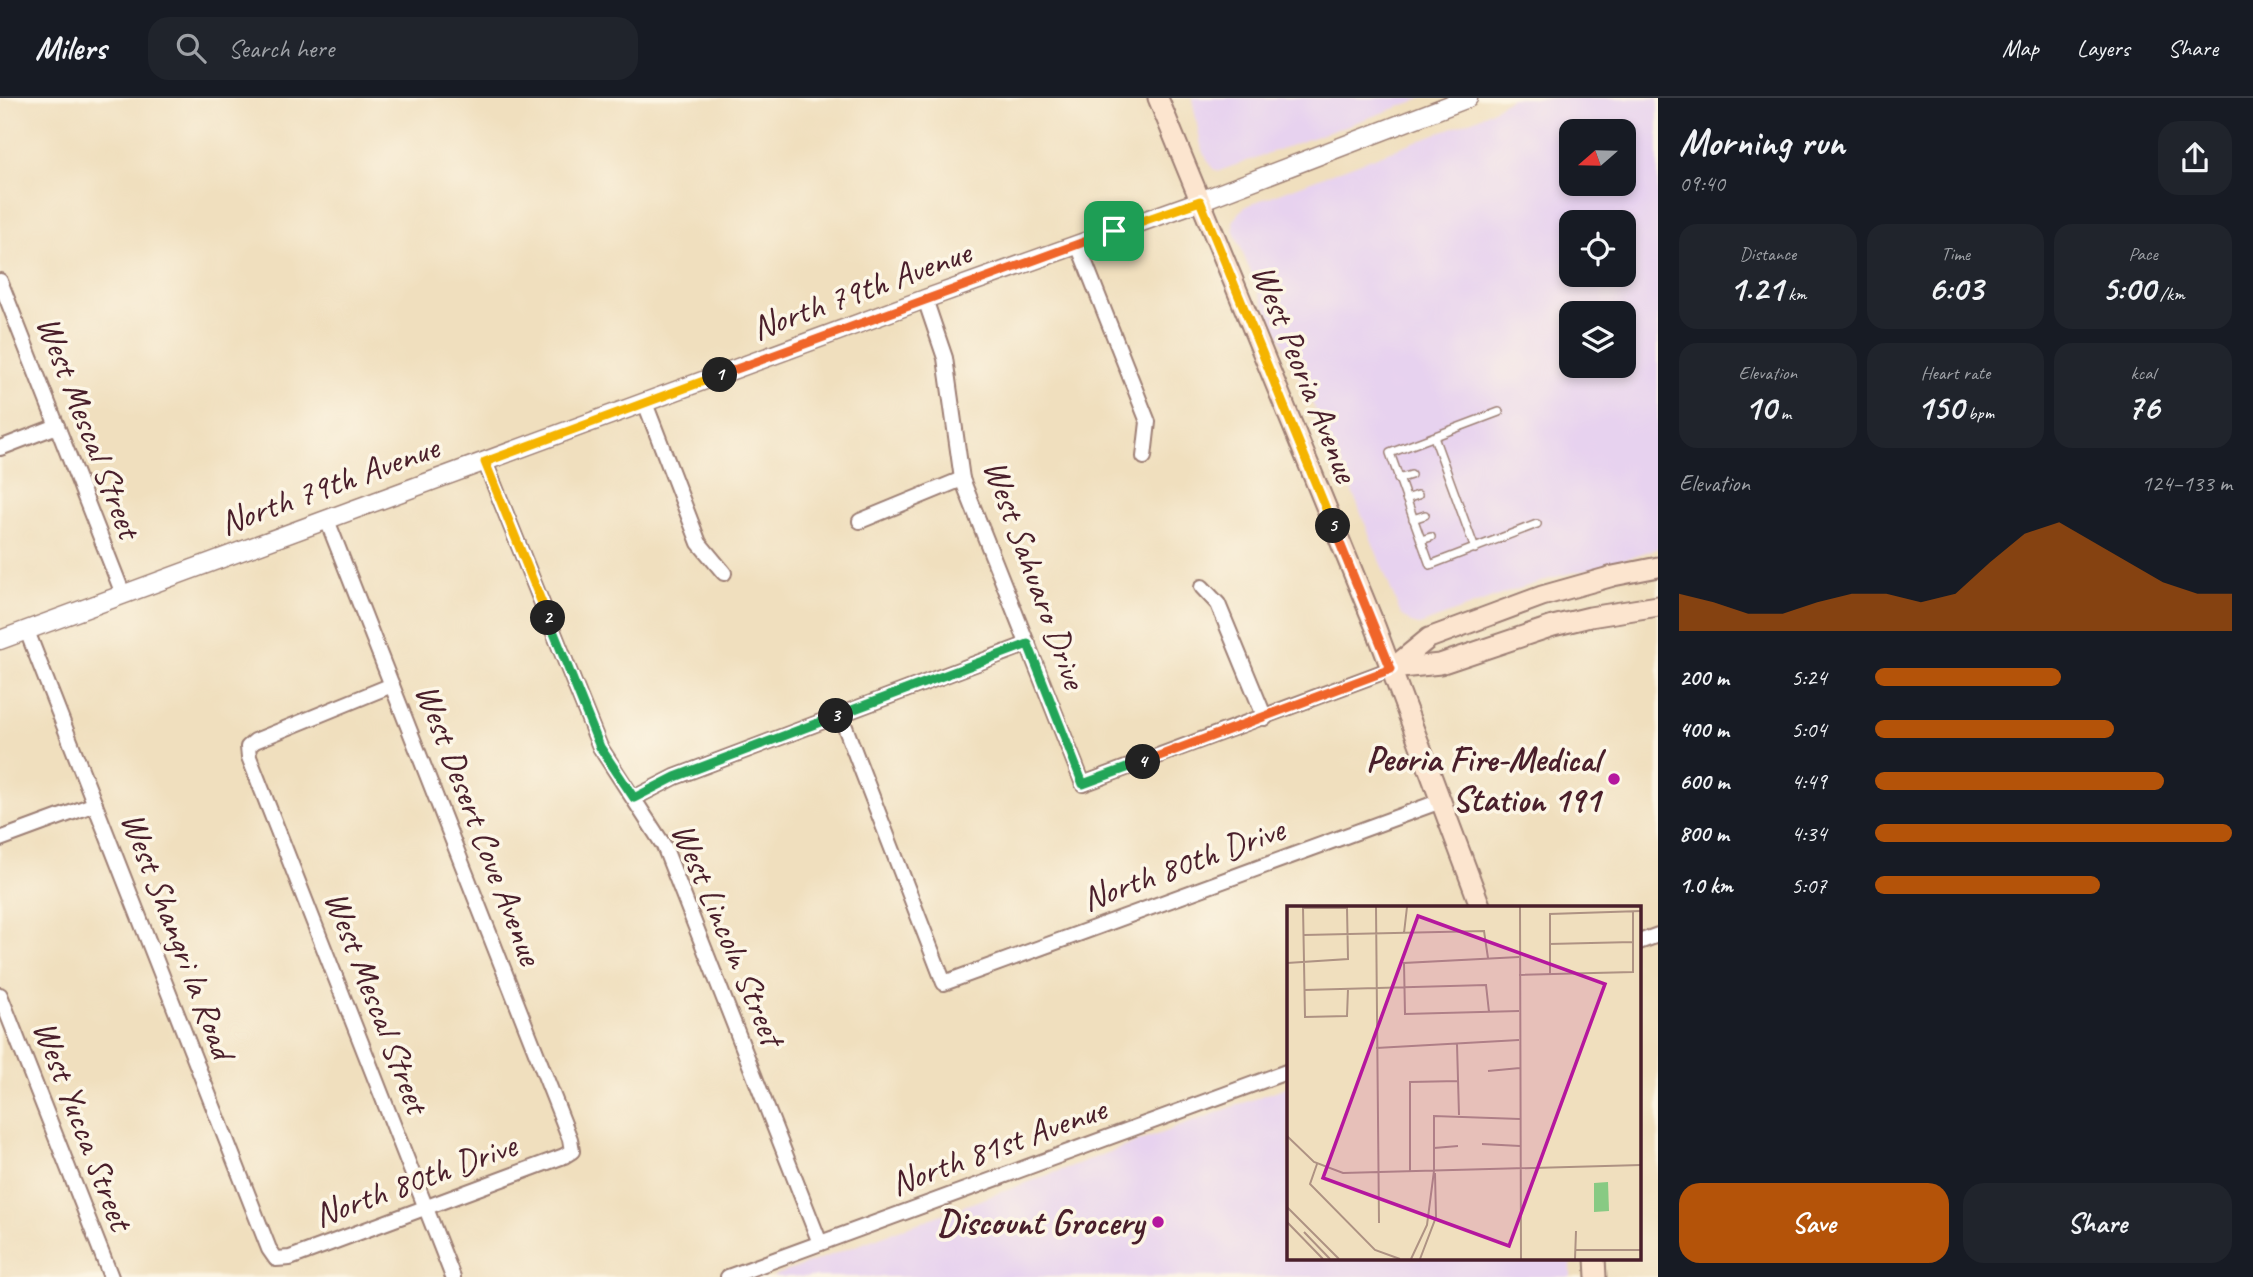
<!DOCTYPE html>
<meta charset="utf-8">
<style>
body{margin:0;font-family:Caveat,sans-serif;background:#20242c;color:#f1f3f6;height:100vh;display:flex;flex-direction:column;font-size:26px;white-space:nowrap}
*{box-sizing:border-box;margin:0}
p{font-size:23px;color:#9ea1a6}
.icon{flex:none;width:38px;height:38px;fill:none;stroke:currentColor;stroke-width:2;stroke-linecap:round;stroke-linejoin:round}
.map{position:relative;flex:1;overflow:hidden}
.panel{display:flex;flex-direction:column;background:#171b24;width:595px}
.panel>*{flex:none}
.needle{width:46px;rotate:250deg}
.fabs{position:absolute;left:1559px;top:21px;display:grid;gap:14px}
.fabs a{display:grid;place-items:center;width:77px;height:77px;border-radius:14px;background:#171b24;box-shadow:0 4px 10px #0003;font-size:35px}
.pin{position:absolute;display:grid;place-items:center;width:60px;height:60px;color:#fff;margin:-30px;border-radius:14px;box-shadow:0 4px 10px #0006}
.km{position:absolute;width:35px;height:35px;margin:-18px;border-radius:50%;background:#222;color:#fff;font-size:19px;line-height:35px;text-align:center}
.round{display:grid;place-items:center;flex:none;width:74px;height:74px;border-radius:21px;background:#20242c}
.summary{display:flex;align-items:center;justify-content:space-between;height:119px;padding:0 21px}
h1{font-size:38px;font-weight:600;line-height:52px}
.metrics{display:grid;grid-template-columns:repeat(3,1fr);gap:10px;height:119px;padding:7px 21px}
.metrics div{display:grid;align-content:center;border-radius:18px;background:#20242c;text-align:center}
.metrics b{font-size:35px;font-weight:600}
.metrics small{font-size:19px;font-weight:400}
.metrics p{font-size:19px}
.chart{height:196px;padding:14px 21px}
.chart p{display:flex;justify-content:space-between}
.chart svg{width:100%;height:126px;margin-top:7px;fill:#b45309;opacity:.7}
.cta{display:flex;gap:14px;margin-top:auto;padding:14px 21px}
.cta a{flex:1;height:80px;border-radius:21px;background:#b45309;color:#fff;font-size:28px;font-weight:600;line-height:80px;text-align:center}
.cta a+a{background:#20242c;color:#f1f3f6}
ul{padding:0 21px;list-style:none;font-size:23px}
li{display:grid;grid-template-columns:112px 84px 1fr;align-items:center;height:52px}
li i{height:18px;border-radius:9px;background:#b45309}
header{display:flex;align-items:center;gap:42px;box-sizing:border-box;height:98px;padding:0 35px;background:#171b24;border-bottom:2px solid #363941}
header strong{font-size:33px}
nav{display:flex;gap:38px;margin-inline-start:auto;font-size:24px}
.search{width:490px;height:63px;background:#20242c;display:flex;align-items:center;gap:18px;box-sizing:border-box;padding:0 24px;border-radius:21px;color:#9ea1a6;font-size:26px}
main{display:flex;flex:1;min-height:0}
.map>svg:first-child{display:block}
.built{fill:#e7d2ef;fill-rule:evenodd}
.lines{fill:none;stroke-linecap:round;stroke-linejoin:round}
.service-casing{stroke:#9d7f74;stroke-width:10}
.minor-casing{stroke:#9d7f74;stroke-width:18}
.tertiary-casing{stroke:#9d7f74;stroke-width:21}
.secondary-casing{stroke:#9d7f74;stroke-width:23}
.service{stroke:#fff;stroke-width:7}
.minor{stroke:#fff;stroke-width:14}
.tertiary{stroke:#fff;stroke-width:18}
.secondary{stroke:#fce5cf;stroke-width:19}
.split-1-casing{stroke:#fff;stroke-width:14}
.split-2-casing{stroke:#fff;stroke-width:14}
.split-3-casing{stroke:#fff;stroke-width:14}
.split-4-casing{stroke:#fff;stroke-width:14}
.split-5-casing{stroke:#fff;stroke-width:14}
.split-6-casing{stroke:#fff;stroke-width:14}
.split-1{stroke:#f0652b;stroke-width:9}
.split-2{stroke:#f5b400;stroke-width:9}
.split-3{stroke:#22a559;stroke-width:9}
.split-4{stroke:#22a559;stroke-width:9}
.split-5{stroke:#f0652b;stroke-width:9}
.split-6{stroke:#f5b400;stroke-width:9}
.poi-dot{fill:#b5179e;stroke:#fcf5e5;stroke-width:2.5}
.labels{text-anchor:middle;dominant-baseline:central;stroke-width:7;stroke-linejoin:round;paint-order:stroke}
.street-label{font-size:35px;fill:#4a1f2b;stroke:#fcf5e5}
.poi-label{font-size:35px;font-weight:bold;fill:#4a1f2b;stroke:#fcf5e5;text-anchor:end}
.inset-road{fill:none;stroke:#ae9283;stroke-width:2}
.view{fill:#b5179e;fill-opacity:0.15;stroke:#b5179e;stroke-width:3.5}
.inset-edge{fill:none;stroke:#4a1f2b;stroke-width:3.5}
</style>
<header>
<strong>Milers</strong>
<div class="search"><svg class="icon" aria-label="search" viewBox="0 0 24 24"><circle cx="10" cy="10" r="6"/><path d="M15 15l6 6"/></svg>Search here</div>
<nav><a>Map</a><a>Layers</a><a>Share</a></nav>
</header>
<main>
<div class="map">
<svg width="1658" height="1179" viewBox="0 0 1658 1179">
<rect width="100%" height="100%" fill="#fcf5e5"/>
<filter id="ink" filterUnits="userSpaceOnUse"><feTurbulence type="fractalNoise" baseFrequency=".0143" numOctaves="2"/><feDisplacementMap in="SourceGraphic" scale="14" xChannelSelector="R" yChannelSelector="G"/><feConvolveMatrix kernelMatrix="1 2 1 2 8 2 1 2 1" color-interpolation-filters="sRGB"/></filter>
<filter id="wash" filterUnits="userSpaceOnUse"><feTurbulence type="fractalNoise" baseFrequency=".00686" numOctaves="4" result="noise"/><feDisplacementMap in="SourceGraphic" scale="28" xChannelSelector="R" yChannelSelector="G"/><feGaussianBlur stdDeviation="1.57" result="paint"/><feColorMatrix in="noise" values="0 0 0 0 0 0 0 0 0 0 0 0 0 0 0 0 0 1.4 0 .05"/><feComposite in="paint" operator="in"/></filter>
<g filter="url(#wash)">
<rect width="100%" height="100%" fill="#f0dfbe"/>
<g class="built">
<path d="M1192 0H1424L1219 73 1213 71 1202 52Z"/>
<path d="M1511 0H1658V450L1611 466 1562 477 1512 493 1419 527 1411 525 1401 517 1340 362 1262 202 1234 134 1233 124 1239 114 1248 107 1480 19ZM1572 33H1624V86H1572ZM1572 124H1624V177H1572ZM1572 215H1624V268H1572Z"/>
<path d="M1289 988V1160H1571V1179H771Z"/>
</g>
</g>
<g filter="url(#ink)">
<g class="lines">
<defs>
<g id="service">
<path d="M1499 314 1390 355 1430 467 1537 426"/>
<path d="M1434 339 1475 451"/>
<path d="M1398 381 1411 377"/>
<path d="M1406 401 1418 397"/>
<path d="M1413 421 1425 417"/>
<path d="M1421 442 1431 439"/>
</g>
<g id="minor">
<path d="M1078 147 1148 324 1144 359"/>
<path d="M0 183 123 496"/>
<path d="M925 201 945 260 962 381 1083 686 1391 571"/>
<path d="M645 305 699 445 724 475"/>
<path d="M0 350 57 328"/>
<path d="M485 364 600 649 664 748 820 1145"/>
<path d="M860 423 962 381"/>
<path d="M1202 489 1218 506 1265 620"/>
<path d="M27 533 269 1151 276 1161 290 1160 564 1058 572 1053 570 1041 327 422"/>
<path d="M392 587 255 643 248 649 249 659 453 1179"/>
<path d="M840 616 944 885 1441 703"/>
<path d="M634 700 675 679 1028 546"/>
<path d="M0 741 95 706"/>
<path d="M1639 844 1658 837"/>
<path d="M0 897 111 1179"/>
<path d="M728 1179 1289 973"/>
</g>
<path id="tertiary" d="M0 542 925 201 1200 103 1468 0"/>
<g id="secondary">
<path d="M1158 0 1375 528 1481 810"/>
<path d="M1391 571 1429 540 1542 498 1613 478 1658 469"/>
<path d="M1391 571 1440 566 1553 528 1590 519 1658 508"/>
<path d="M1595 1160 1596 1179"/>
</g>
</defs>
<use href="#service" class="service-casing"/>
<use href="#minor" class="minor-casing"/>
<use href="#tertiary" class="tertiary-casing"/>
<use href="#secondary" class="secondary-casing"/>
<use href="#service" class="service"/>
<use href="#minor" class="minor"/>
<use href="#tertiary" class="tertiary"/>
<use href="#secondary" class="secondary"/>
</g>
</g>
<g class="lines" filter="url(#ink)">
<defs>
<path id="split-1" d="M720 277 1114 133"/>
<path id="split-2" d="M548 520 485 364 720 277"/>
<path id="split-3" d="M548 520 600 649 634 700 675 679 836 618"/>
<path id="split-4" d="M836 618 1028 546 1083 686 1143 664"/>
<path id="split-5" d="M1143 664 1391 571 1333 428"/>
<path id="split-6" d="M1114 133 1200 103 1333 428"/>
</defs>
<use href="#split-1" class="split-1-casing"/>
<use href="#split-2" class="split-2-casing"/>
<use href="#split-3" class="split-3-casing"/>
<use href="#split-4" class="split-4-casing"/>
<use href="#split-5" class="split-5-casing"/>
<use href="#split-6" class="split-6-casing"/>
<use href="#split-1" class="split-1"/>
<use href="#split-2" class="split-2"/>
<use href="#split-3" class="split-3"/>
<use href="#split-4" class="split-4"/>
<use href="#split-5" class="split-5"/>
<use href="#split-6" class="split-6"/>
</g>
<g class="poi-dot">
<circle cx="1614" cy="681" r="7"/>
<circle cx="1158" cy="1124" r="7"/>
</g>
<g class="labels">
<g class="street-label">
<text transform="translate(861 192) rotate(-20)">North 79th Avenue</text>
<text transform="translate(1305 275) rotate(68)">West Peoria Avenue</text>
<text transform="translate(89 329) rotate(69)">West Mescal Street</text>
<text transform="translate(329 387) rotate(-20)">North 79th Avenue</text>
<text transform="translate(1035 476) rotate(70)">West Sahuaro Drive</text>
<text transform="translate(479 726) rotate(69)">West Desert Cove Avenue</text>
<text transform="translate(1183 766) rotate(-20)">North 80th Drive</text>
<text transform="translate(728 836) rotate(67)">West Lincoln Street</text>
<text transform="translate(178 837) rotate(69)">West Shangri la Road</text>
<text transform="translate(377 904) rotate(69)">West Mescal Street</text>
<text transform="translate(83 1027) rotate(69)">West Yucca Street</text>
<text transform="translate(998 1048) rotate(-20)">North 81st Avenue</text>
<text transform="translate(415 1082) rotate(-20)">North 80th Drive</text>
</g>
<g class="poi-label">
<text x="1600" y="661">Peoria Fire-Medical<tspan x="1600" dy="40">Station 191</tspan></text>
<text x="1144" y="1124">Discount Grocery</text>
</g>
</g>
<g transform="translate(1287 808)">
<rect width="354" height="354" fill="#f0dfbe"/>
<path d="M321 276 322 305 307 306V277Z" fill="#88ca83"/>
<path class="inset-road" d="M16 1 18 111 60 110 61 83M89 1 92 317M233 1 234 353M117 27 120 1M17 29 197 25 201 52M262 38 346 36M232 51 117 57 118 108 232 105M0 57 61 53 60 2H16M263 68V8L354 5M232 69 346 66V6M17 84 199 79 202 106M170 138 172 209M89 142 232 134M201 165 233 162M0 230 27 256 56 267 354 259M195 238 233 240M147 242 171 240M30 258 23 278 88 344 113 353M147 265V210L233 213M123 266V176L172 175M0 301 52 353M0 316 36 353M17 326 43 353M288 344H354M124 353 140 319 147 265M133 353 149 311 148 267M288 353 289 325"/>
<path class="view" d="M131 10 318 78 222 340 36 272Z"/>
<rect width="354" height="354" class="inset-edge"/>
</g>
</svg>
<div class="fabs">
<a><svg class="needle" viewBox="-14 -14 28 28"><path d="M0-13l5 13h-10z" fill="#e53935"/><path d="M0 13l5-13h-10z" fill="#9ea1a6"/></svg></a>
<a><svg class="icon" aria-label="locate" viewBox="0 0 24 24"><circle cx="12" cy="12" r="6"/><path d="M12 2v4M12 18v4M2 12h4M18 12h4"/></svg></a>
<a><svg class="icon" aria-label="layers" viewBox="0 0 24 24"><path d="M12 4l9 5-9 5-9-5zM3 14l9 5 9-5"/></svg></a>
</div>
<div class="pin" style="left:1114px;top:133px;background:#1e9e55"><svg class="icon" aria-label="arrive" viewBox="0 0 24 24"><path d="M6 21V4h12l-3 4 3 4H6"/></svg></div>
<b class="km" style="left:720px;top:277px">1</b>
<b class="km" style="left:548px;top:520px">2</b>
<b class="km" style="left:836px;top:618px">3</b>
<b class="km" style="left:1143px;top:664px">4</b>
<b class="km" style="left:1333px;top:428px">5</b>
</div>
<section class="panel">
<div class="summary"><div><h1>Morning run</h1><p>09:40</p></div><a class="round"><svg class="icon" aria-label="share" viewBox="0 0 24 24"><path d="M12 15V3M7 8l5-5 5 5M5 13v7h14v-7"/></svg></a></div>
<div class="metrics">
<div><p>Distance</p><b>1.21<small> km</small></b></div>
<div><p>Time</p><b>6:03</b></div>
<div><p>Pace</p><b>5:00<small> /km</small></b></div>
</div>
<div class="metrics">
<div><p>Elevation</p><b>10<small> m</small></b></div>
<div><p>Heart rate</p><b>150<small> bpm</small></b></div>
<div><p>kcal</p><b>76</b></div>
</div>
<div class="chart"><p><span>Elevation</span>124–133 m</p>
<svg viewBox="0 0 160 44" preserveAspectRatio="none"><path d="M0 44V31L10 34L20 38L30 38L40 34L50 31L60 31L70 34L80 31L90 20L100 10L110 6L120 13L130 20L140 27L150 31L160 31V44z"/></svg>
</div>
<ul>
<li><b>200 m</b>5:24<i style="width:52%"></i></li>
<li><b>400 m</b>5:04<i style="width:67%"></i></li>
<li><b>600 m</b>4:49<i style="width:81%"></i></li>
<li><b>800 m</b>4:34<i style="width:100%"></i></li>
<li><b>1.0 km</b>5:07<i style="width:63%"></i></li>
</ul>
<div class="cta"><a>Save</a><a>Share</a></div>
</section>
</main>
